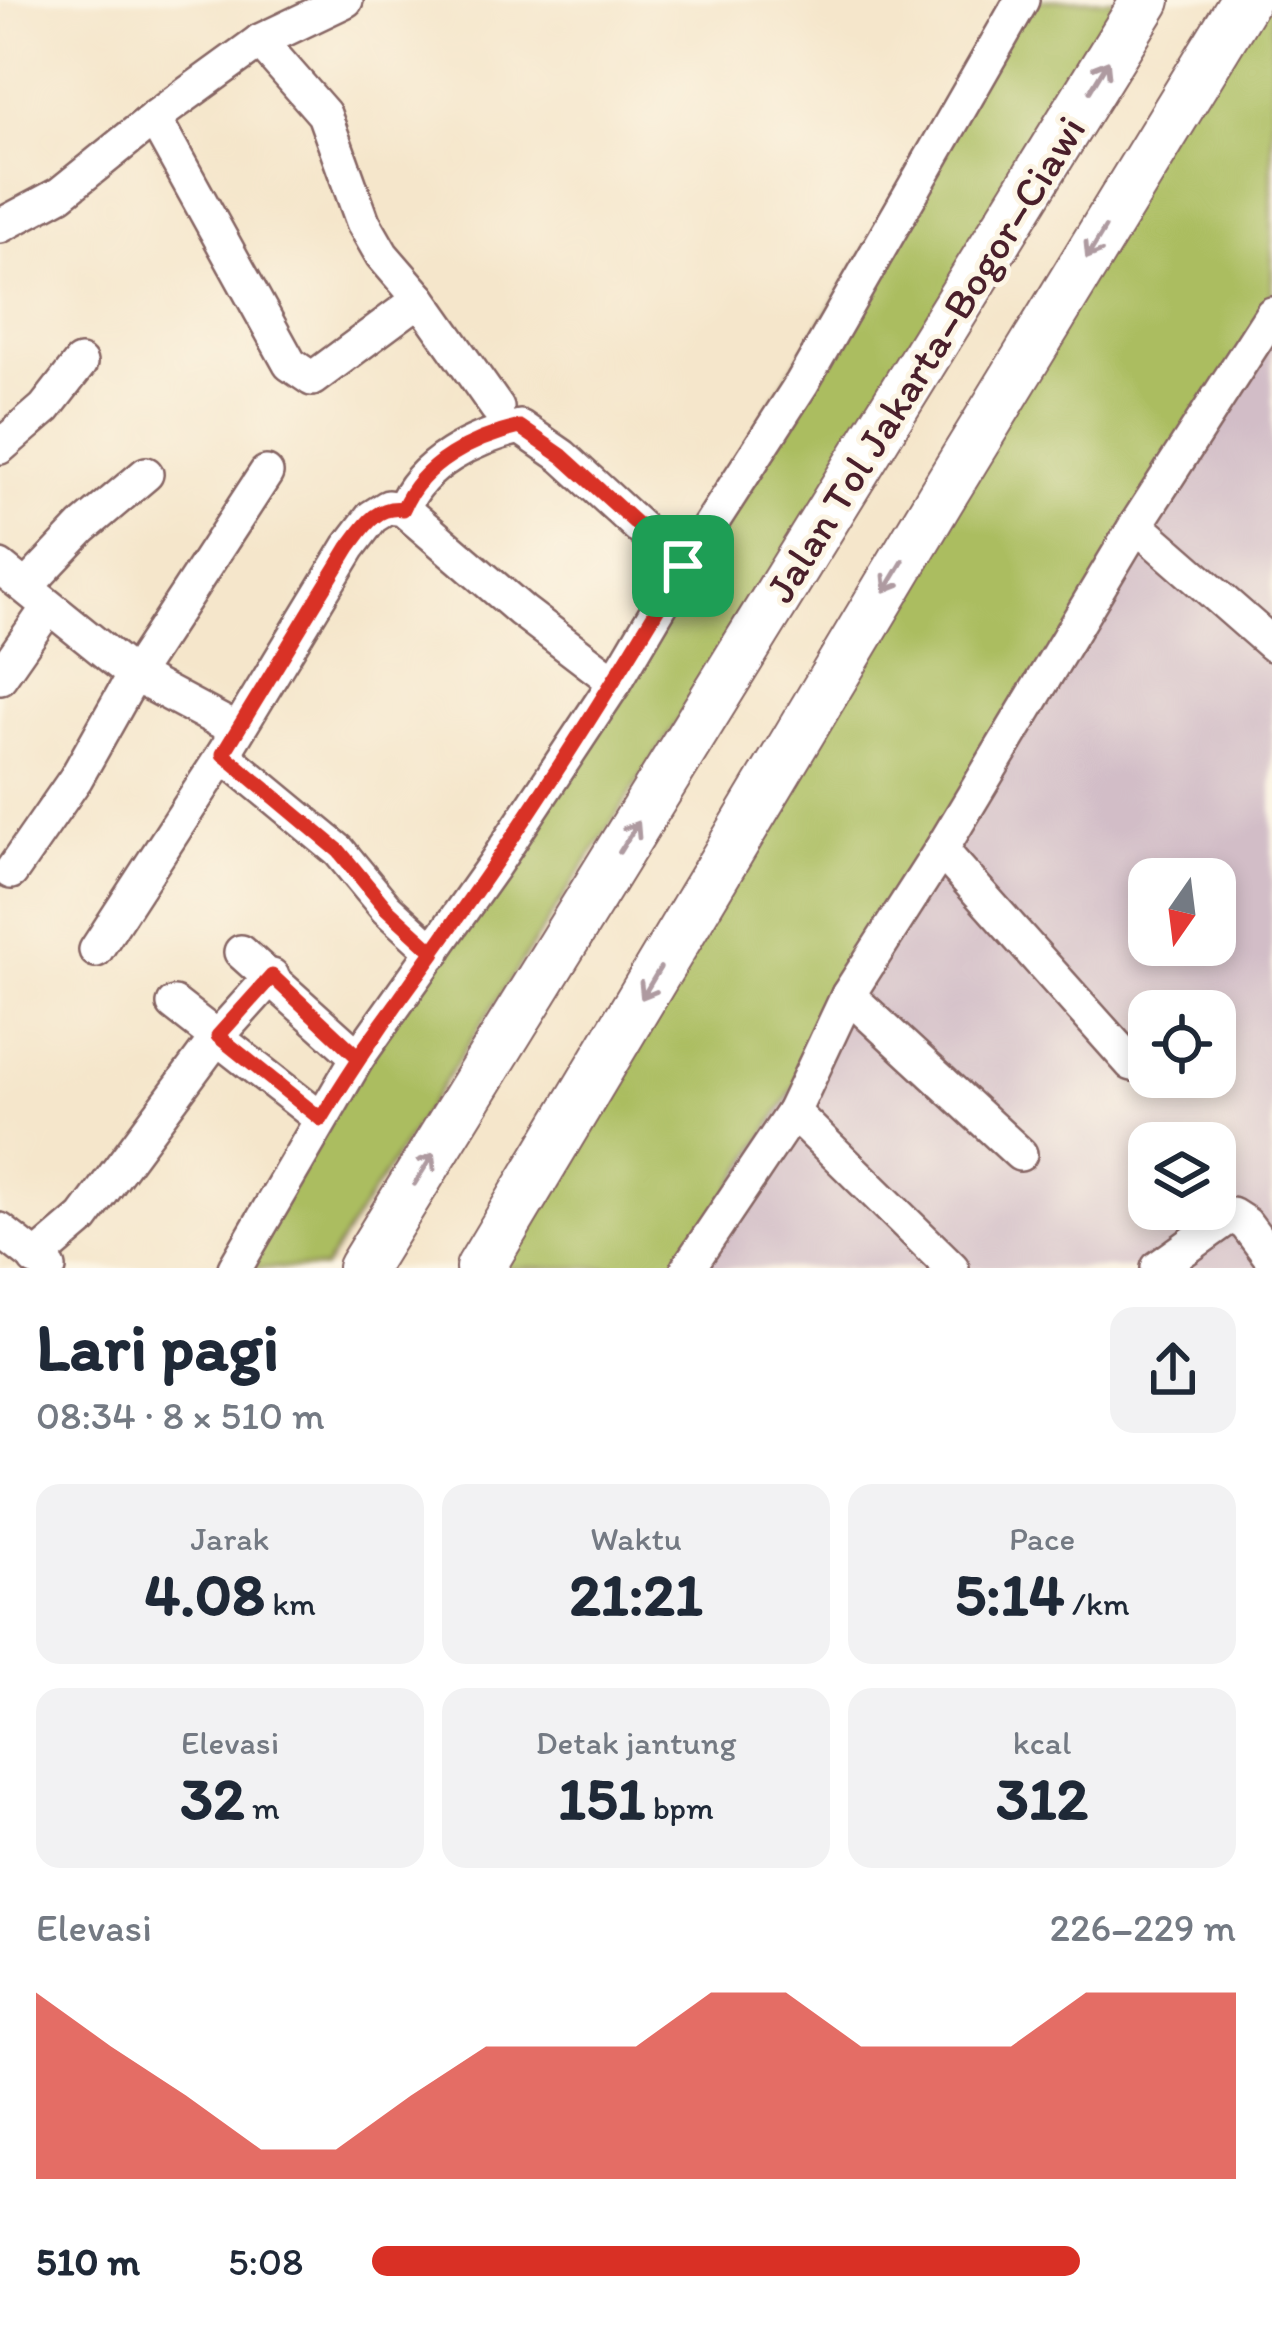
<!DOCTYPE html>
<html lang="id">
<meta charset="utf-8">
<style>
body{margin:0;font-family:Itim,sans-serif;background:#f2f2f3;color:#1f2937;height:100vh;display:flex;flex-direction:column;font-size:45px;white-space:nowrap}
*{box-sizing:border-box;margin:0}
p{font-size:39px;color:#747a83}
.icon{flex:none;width:66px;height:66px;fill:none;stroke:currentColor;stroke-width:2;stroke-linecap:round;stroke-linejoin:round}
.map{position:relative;height:1268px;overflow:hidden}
.panel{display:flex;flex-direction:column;background:#fff;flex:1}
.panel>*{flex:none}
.needle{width:78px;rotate:194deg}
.controls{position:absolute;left:1128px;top:858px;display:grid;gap:24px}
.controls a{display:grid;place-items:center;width:108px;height:108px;border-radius:24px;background:#fff;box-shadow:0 6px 18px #0003;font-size:60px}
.pin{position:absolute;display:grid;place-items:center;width:102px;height:102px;color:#fff;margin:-51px;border-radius:24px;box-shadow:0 6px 18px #0006}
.round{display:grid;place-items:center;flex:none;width:126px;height:126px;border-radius:24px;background:#f2f2f3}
.head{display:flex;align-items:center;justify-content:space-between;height:204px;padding:0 36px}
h1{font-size:66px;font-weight:700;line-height:90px}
.metrics{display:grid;grid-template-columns:repeat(3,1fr);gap:18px;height:204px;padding:12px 36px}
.metrics div{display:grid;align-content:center;border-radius:24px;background:#f2f2f3;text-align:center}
.metrics b{font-size:60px;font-weight:700}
.metrics small{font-size:33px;font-weight:400}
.metrics p{font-size:33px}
.chart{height:336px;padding:24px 36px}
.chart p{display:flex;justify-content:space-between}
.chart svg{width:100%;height:216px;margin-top:12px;fill:#d93025;opacity:.7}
ul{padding:0 36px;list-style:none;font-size:39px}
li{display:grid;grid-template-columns:192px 144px 1fr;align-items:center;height:90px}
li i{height:30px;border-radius:15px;background:#d93025}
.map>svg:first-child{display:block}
.industrial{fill:#d2bdc7;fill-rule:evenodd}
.green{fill:#abbd60;stroke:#7a6e46;stroke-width:3}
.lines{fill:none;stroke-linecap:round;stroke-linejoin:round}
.minor-casing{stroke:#866563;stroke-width:38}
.highway-casing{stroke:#866563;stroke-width:52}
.minor{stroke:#fff;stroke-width:33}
.highway{stroke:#fff;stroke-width:48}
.oneway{stroke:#ae9aa0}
.route-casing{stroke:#fff;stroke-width:24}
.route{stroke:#d93025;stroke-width:15}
.labels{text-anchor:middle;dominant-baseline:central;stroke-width:10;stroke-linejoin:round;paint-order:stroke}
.street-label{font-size:42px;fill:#4a1f2b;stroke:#fcf5e5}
</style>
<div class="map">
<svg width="1272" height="1268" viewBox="0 0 1272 1268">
<rect width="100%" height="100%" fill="#fcf5e5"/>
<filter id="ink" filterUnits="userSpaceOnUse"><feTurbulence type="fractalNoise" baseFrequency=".00833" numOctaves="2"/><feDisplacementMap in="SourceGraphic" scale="24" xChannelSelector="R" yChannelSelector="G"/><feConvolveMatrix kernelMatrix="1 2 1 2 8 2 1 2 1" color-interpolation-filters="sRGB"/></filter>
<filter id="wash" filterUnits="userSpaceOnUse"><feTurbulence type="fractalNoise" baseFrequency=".004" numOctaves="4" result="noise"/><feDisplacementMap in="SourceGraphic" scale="48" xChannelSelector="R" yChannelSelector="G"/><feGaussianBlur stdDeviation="2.7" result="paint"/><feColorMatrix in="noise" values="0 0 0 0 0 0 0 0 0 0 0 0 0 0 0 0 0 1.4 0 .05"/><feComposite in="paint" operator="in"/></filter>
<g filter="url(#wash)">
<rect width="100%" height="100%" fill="#f5e6cb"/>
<path class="industrial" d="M1272 179V1268H645ZM1149 879H1215V945H1149ZM1149 1011H1215V1077H1149ZM1149 1143H1215V1209H1149Z"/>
<g class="green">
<path d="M1021 0H1143L324 1268H235Z"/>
<path d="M1245 0H1272V322L681 1268H480Z"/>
</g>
</g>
<g filter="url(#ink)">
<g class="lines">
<defs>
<g id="minor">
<path d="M260 41 324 114 363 222 382 255 420 299 497 408"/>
<path d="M154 118 290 364 312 379 420 299"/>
<path d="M0 226 60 194 154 118 260 41 346 0"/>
<path d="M0 447 45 408 80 363"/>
<path d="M403 509C421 463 474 438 520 427L562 456 683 567"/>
<path d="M1136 525 1272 644"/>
<path d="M0 567 134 675 237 730"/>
<path d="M26 587 82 528 146 474"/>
<path d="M0 677 48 608"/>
<path d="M223 755 339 851 386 908 434 952"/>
<path d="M941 850 1132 1064"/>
<path d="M11 872 76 778 134 675 266 473"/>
<path d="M96 950 223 755 349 547 372 517 388 507 403 509 522 611 615 682"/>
<path d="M241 952 358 1057"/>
<path d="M848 995 1020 1154"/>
<path d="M174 1004 321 1119"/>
<path d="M793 1112 952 1268"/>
<path d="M0 1230 49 1268"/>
<path d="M35 1259 83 1218 218 1036 272 976"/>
<path d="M235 1268 358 1057 494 865 615 682 683 567 802 383 1022 0"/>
<path d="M688 1268 793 1112 848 995 941 850 1136 525 1272 314"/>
<path d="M1158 1268 1232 1215 1246 1224 1272 1259"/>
</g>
<g id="highway">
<path d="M362 1268 1146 0"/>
<path d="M480 1268 940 499 1245 0"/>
</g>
</defs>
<use href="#minor" class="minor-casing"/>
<use href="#highway" class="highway-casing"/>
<use href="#minor" class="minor"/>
<use href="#highway" class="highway"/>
</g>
<defs><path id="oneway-shaft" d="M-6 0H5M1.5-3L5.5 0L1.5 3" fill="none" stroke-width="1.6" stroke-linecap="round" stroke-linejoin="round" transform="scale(3)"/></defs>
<g class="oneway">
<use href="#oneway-shaft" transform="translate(1099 76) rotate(-59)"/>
<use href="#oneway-shaft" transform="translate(1096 243) rotate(121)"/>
<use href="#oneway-shaft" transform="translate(894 576) rotate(121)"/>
<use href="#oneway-shaft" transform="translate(629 837) rotate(-58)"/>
<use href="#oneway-shaft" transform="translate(651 983) rotate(121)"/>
<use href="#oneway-shaft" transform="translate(424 1169) rotate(-58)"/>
</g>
</g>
<g class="lines" filter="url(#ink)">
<defs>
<path id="route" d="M683 566 562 456 520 427C474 438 422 463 403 509 376 505 364 527 349 547L223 754 339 851 386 908 434 952 358 1057 272 976 218 1036 321 1119C373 1033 434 952 491 869 559 770 622 669 683 566"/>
</defs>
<use href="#route" class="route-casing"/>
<use href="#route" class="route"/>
</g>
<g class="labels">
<g class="street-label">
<text transform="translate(925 359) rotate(-58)">Jalan Tol Jakarta–Bogor–Ciawi</text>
</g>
</g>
</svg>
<div class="controls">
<a><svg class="needle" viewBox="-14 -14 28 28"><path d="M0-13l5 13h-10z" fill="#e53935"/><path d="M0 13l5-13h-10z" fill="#747a83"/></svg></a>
<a><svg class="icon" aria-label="locate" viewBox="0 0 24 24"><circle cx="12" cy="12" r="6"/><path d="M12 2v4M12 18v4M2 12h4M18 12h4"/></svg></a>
<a><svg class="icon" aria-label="layers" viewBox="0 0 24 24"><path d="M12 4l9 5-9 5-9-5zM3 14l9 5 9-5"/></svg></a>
</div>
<div class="pin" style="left:683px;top:566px;background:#1e9e55"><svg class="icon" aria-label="arrive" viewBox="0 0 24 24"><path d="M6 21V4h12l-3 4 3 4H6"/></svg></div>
</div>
<section class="panel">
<div class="head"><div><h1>Lari pagi</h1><p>08:34 · 8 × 510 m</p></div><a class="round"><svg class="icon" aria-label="share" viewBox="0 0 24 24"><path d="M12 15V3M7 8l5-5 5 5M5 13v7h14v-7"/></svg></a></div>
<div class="metrics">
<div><p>Jarak</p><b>4.08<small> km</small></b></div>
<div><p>Waktu</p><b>21:21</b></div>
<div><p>Pace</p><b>5:14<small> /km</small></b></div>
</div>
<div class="metrics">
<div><p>Elevasi</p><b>32<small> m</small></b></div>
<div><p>Detak jantung</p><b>151<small> bpm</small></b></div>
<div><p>kcal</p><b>312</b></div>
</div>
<div class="chart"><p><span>Elevasi</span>226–229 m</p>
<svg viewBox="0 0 160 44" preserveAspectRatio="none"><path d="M0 44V6L10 17L20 27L30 38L40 38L50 27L60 17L70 17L80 17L90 6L100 6L110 17L120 17L130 17L140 6L150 6L160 6V44z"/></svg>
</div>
<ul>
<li><b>510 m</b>5:08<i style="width:82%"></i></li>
</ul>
</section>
